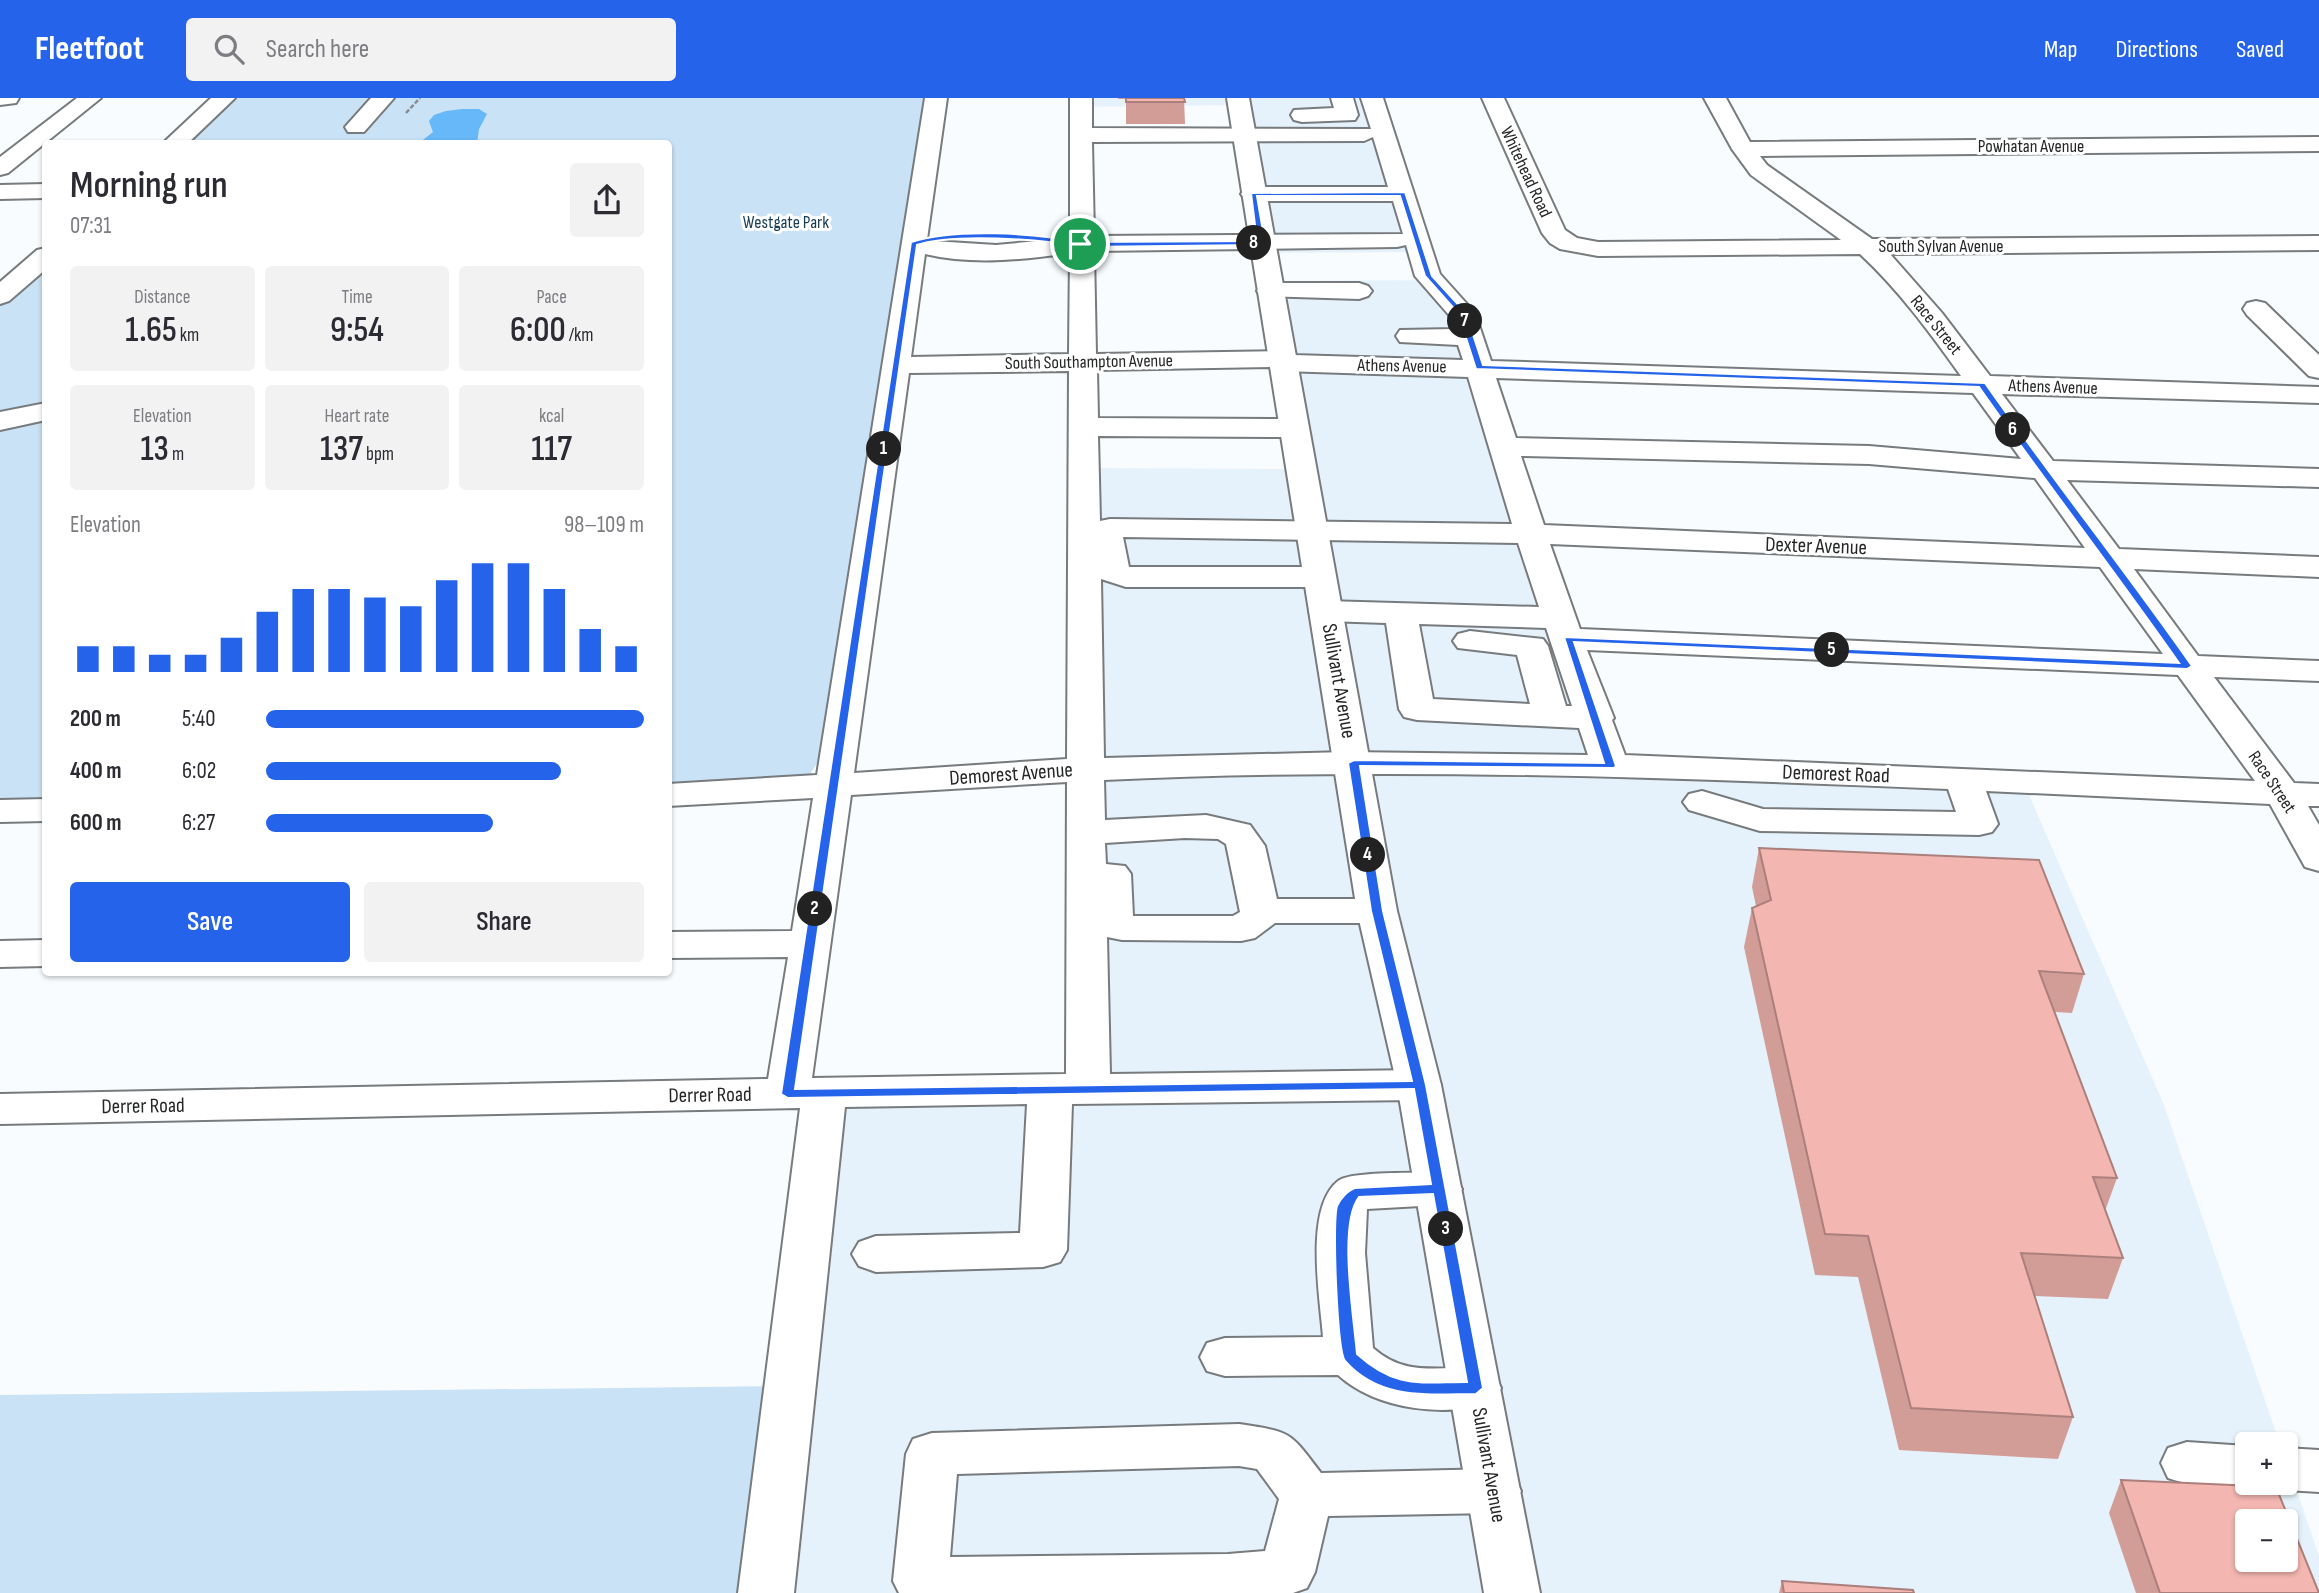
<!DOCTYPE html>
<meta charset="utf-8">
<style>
body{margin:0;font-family:"Sofia Sans Condensed",sans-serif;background:#f2f2f3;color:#2b2b33;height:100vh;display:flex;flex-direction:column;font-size:26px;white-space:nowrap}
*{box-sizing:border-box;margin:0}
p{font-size:23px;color:#7c7c81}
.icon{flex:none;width:38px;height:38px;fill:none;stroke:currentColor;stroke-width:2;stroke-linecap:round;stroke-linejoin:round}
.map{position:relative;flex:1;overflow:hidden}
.side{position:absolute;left:42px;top:42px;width:630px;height:836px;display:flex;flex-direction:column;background:#fff;border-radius:7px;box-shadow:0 2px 5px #0004}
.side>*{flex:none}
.buttons{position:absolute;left:2235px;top:1334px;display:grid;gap:14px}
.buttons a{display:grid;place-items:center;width:63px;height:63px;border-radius:7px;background:#fff;box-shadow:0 2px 5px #0004;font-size:35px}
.pin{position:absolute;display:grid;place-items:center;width:60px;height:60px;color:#fff;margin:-30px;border:4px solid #fff;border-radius:50%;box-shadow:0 2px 7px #0007}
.km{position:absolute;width:35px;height:35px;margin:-18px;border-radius:50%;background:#222;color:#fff;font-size:19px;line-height:35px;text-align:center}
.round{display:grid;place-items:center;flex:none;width:74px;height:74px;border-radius:7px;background:#f2f2f3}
.summary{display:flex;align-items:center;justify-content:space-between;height:119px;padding:0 28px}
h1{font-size:38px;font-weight:600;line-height:52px}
.metrics{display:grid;grid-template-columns:repeat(3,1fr);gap:10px;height:119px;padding:7px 28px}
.metrics div{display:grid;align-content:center;border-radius:7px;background:#f2f2f3;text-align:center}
.metrics b{font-size:35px;font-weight:600}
.metrics small{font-size:19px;font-weight:400}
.metrics p{font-size:19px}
.chart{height:196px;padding:14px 28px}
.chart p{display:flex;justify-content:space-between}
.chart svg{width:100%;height:126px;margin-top:7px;stroke:#2563eb;stroke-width:6}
.button{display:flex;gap:14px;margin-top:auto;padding:14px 28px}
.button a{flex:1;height:80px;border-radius:7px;background:#2563eb;color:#fff;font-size:28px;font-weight:600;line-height:80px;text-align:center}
.button a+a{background:#f2f2f3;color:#2b2b33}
ul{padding:0 28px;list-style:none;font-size:23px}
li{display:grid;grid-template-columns:112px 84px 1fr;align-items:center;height:52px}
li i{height:18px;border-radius:9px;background:#2563eb}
header{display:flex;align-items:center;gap:42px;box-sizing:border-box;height:98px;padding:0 35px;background:#2563eb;color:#fff}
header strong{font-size:33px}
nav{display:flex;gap:38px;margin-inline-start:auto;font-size:24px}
.search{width:490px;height:63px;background:#f2f2f3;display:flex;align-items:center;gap:18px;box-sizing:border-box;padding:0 24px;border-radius:7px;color:#7c7c81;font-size:26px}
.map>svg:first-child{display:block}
.built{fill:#e6f2fb;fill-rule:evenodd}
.green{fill:#cae2f5}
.water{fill:#67b8f8}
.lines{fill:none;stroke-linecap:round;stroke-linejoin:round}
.minor-casing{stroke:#777b7e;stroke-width:4}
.major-casing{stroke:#777b7e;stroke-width:4}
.path{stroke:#898c8e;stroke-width:2.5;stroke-dasharray:4.5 2;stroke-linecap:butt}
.minor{fill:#fff;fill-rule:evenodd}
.major{fill:#fff;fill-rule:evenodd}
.wall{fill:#d29d97}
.building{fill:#f4b6b0;stroke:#ab7f7b;stroke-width:2;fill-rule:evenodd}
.route{fill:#2563eb;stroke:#fff;stroke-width:2;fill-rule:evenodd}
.labels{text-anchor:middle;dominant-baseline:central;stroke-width:6;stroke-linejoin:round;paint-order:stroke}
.far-street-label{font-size:18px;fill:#252627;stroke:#fff}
.far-park-label{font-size:18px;fill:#173c55;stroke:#fff}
.street-label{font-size:21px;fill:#252627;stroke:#fff}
</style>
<header>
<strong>Fleetfoot</strong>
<div class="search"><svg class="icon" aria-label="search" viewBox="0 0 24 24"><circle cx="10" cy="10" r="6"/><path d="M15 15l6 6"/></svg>Search here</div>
<nav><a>Map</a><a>Directions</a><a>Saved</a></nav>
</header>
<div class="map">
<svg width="2319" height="1495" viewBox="0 0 2319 1495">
<rect width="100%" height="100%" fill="#f8fcff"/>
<g class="built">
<path d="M1078 0H1375L1423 154 1260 155 1236 7 1078 9Z"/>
<path d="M1442 182 1619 664 2023 683 2164 1007 2280 1346H2247V1384H2286V1361L2319 1458V1495H755L813 988 1086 986 1084 370 1290 371 1266 183ZM2247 1423H2286V1461H2247Z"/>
</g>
<g class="green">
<path d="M232 0H926L818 664 810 676 793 682 669 685 668 46H181Z"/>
<path d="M45 167V701L0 702V208Z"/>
<path d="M781 1288 755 1495H0V1297Z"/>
</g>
<path class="water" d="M462 11H479L487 16 479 31 477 45H419L433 34 429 23 434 17 446 13Z"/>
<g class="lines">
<defs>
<g id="minor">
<path d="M0 0H19L16 5 0 7Z"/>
<path d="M77 0H101L8 75 0 77V59Z"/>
<path d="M211 0H235L187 46H162Z"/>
<path d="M371 0H394L364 34H348L345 29Z"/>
<path d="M925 0H947L927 141 933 143 996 147 1070 140V0H1092V30L1371 31 1361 0H1383L1440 176 1475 215 1491 263 1961 278C1930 235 1899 192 1860 156L1598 158 1560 151 1550 145 1542 135 1482 0H1504L1565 132 1577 140 1598 144 1841 142 1751 77 1732 51 1704 0H1726L1750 44 2319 39V53L1760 58 1767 67 1872 141 2319 138V152L1890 156 1942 215 1990 278 2319 289V305L2002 296 2053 363 2319 371V389L2067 382 2119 451 2319 459V479L2134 471 2198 558 2319 563V583L2214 579 2294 685 2319 686V708H2308L2319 727V773L2305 769 2270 706 1986 693 1998 726 1992 734 1979 737 1760 733 1689 712 1683 704 1689 696 1702 693 1763 711 1956 714 1948 691C1667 679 1385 669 1104 682L1105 722 1206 717 1250 727 1265 748 1277 801H1377L1391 804 1397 813 1391 822 1377 825H1275L1255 840 1241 843 1122 842 1107 839 1110 976 1419 972 1435 977 1441 987 1435 997 1419 1002 1072 1006 1067 1152 1060 1164 1043 1169 876 1174 859 1168 852 1156 859 1144 876 1138 1020 1135 1027 1006 845 1009 794 1495H738L800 1010 0 1026V996L768 981 788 859 668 860V834L792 833 813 700 668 708V686L817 677ZM1373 39 1388 89H1253L1245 91 1241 96 1245 101 1253 103H1393L1403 136 1094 138 1092 44 1364 43ZM1406 147 1415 178 1449 217 1454 231 1400 232 1396 238 1400 244 1458 247 1463 262 1293 257 1282 253 1096 256 1094 153 1397 149ZM1070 155 1069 256 911 259 925 156C971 167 1023 162 1070 155ZM1271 269 1282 273 1468 279 1512 426 1110 421 1100 423 1098 338 1294 339 1304 336 1308 330 1304 324 1294 321 1098 320 1097 272ZM1069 273 1067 661 854 675 909 275ZM1496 280 1973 295 2021 361 1869 348 1516 340ZM1521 358 1869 366 2035 380 2085 450 1544 427ZM1123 439 1518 445 1539 509 1326 503 1314 506 1309 513 1314 520 1326 523 1386 525 1399 611 1404 619 1417 622 1579 630 1588 657 1346 654 1104 660 1101 481 1126 489H1319L1330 486 1335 479 1330 472 1319 469H1129ZM1550 446 2100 469 2163 556 1580 531ZM1419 526 1546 530 1572 608H1566L1548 548 1543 541 1470 533 1458 536 1453 543 1458 550 1517 557 1530 606 1433 601ZM1587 552 2178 577 2255 683 1625 657 1612 622 1614 620ZM1067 684 1066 976 812 980 851 697ZM1185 740 1218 741 1226 746 1240 814 1233 818H1133L1131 776 1125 768 1106 766 1105 745Z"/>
<path d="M1331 0H1353L1358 17 1355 22 1302 24 1294 22 1291 17 1294 12 1334 10Z"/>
<path d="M46 86V100L0 101V87Z"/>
<path d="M46 150V171L9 203 0 206V184L37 152Z"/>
<path d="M1270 185H1359L1368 188 1372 193 1368 198 1359 201 1261 198 1257 193 1261 188Z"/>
<path d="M2256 203 2265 205 2319 257V280L2309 278 2247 217 2243 211 2247 205Z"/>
<path d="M46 305V322L0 332V314Z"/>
<path d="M46 701V723L0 724V702Z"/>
<path d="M46 842V868L0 869V843Z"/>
<path d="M1439 1075 1455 1079 1462 1091 1455 1103 1439 1107 1367 1111 1365 1155 1373 1250C1413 1285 1448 1261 1494 1276L1501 1290 1494 1304C1445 1320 1377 1312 1338 1277L1225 1278 1207 1273 1200 1259 1207 1245 1225 1240 1323 1239C1320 1200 1304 1110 1338 1083 1351 1073 1420 1075 1439 1075Z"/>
<path d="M1239 1326C1292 1334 1289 1333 1321 1375L1494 1371 1513 1378 1521 1393 1513 1408 1494 1415 1328 1418 1315 1474 1307 1490 1293 1495H899L893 1483 906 1356 913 1341 932 1335ZM1239 1368 1257 1371 1279 1401 1265 1453 1228 1456 950 1459 957 1376Z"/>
<path d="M2187 1344 2247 1348V1384H2265C2235 1394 2198 1390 2168 1380L2161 1365 2168 1350Z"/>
<path d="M2286 1350 2319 1352V1394L2286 1392 2267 1386 2286 1384Z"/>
</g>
<path id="major" d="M1227 0H1249L1397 813 1441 987 1540 1495H1484L1397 987 1357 813Z"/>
</defs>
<use href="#minor" class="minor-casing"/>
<use href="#major" class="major-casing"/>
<path class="path" d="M406 15 420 0"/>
<use href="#minor" class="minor"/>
<use href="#major" class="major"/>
</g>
<g class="wall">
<path d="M1118 0H1184L1185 26H1126V1H1118Z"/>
<path d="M1759 750 2084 876 2072 915 2055 914 2117 1080 2105 1113 2123 1160 2108 1201 2035 1198 2073 1319 2058 1361 1899 1352 1858 1179 1815 1177 1744 849 1752 810 1756 808 1752 789Z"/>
<path d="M2121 1382 2319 1495H2136L2109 1415Z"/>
<path d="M1782 1483 1914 1495H1779Z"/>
</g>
<g class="building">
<path d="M1126 0H1184L1185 4H1126Z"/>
<path d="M1759 750 2039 762 2084 876 2039 873 2117 1080 2093 1079 2123 1160 2021 1155 2073 1319 1911 1310 1868 1138 1825 1136 1752 810 1771 802Z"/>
<path d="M2121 1382 2276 1389 2319 1495H2160ZM2247 1423H2286V1461H2247Z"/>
<path d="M1782 1483 1913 1492 1914 1495H1784Z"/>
</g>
<path class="route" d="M1405 94 1432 178 1466 215 1483 267 1985 285C2052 381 2125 472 2192 568L2187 571 1574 544 1616 668 1614 670 1360 668 1383 813 1426 987 1483 1290 1476 1296C1429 1296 1380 1303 1345 1263 1337 1253 1332 1124 1337 1108 1340 1101 1348 1092 1355 1090L1431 1086 1414 991 788 1000 781 996 911 144C954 130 1036 135 1080 144L1257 143 1251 95ZM1257 98H1400L1425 178 1458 215 1476 271 1979 289C2044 382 2114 472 2179 565L1564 539 1604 665 1354 662 1348 665 1371 813 1412 983 795 991 917 147C953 135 1042 141 1080 149L1261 147 1265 145ZM1433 1096 1467 1284C1419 1284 1396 1291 1357 1256 1354 1220 1338 1126 1359 1099Z"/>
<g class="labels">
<g class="far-street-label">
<text x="2031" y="48">Powhatan Avenue</text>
<text transform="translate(1526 74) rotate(65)">Whitehead Road</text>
<text x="1941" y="148">South Sylvan Avenue</text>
<text transform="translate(1936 227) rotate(51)">Race Street</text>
<text transform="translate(1089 264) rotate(-1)">South Southampton Avenue</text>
<text transform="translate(1402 268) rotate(1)">Athens Avenue</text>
<text transform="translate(2053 289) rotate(2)">Athens Avenue</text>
<text transform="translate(2272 684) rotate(56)">Race Street</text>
</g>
<g class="far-park-label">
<text x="786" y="124">Westgate Park</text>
</g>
<g class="street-label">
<text transform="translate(1816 448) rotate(2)">Dexter Avenue</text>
<text transform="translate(1339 583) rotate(80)">Sullivant Avenue</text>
<text transform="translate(1011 676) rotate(-4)">Demorest Avenue</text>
<text transform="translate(1836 676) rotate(2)">Demorest Road</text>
<text transform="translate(710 997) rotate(-1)">Derrer Road</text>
<text transform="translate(143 1008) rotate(-1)">Derrer Road</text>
<text transform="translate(1489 1367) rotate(80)">Sullivant Avenue</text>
</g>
</g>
</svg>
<div class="buttons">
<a>+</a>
<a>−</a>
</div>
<div class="pin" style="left:1080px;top:146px;background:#1e9e55"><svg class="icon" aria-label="arrive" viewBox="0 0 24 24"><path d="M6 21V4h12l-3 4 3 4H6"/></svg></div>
<b class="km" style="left:884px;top:351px">1</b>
<b class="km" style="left:815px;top:811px">2</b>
<b class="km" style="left:1446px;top:1131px">3</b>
<b class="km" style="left:1368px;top:757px">4</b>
<b class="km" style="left:1832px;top:552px">5</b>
<b class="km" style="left:2013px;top:332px">6</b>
<b class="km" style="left:1465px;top:223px">7</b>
<b class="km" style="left:1254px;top:145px">8</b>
<section class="side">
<div class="summary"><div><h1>Morning run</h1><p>07:31</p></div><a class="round"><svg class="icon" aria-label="share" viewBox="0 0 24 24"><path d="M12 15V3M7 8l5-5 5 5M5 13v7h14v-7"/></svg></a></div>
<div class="metrics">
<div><p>Distance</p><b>1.65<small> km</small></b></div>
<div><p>Time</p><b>9:54</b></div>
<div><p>Pace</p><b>6:00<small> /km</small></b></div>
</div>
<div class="metrics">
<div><p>Elevation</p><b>13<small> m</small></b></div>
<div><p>Heart rate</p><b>137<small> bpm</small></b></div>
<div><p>kcal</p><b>117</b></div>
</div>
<div class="chart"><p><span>Elevation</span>98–109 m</p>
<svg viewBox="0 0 160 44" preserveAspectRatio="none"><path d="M5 44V35M15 44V35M25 44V38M35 44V38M45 44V32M55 44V23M65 44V15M75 44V15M85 44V18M95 44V21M105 44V12M115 44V6M125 44V6M135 44V15M145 44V29M155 44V35"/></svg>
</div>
<ul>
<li><b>200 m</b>5:40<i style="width:100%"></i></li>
<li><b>400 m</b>6:02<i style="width:78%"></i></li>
<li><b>600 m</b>6:27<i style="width:60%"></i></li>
</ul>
<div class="button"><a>Save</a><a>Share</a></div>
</section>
</div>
